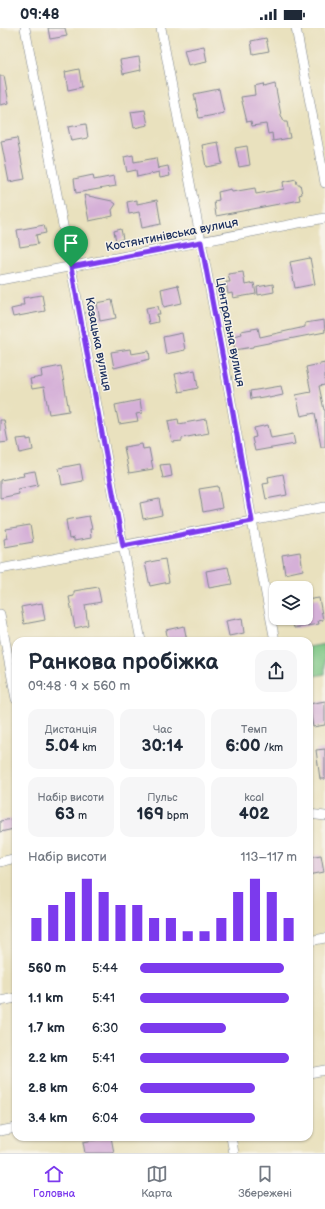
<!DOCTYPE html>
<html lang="uk">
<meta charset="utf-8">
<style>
body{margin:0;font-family:"Balsamiq Sans",sans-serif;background:#f6f6f7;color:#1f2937;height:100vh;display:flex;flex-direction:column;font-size:15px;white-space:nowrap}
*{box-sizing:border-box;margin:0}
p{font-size:13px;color:#747a83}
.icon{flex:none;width:22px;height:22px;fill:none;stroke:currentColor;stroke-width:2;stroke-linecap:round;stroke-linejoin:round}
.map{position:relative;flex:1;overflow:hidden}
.details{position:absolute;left:12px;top:609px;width:301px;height:504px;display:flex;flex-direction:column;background:#fff;border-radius:12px;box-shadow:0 1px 3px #0004}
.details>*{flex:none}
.tools{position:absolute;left:269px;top:553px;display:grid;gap:8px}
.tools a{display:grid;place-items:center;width:44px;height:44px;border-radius:8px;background:#fff;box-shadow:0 1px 3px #0004;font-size:20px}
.pin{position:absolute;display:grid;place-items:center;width:34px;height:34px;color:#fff;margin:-41px -17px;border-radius:50% 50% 50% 0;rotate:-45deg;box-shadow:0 0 4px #0007}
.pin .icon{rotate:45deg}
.round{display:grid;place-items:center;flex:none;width:42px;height:42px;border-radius:12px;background:#f6f6f7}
.summary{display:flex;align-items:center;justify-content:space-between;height:68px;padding:0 16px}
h1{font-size:22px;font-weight:700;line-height:30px}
.stats{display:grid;grid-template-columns:repeat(3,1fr);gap:6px;height:68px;padding:4px 16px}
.stats div{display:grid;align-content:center;border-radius:10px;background:#f6f6f7;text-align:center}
.stats b{font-size:17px;font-weight:700}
.stats small{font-size:11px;font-weight:400}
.stats p{font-size:11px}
.chart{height:112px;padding:8px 16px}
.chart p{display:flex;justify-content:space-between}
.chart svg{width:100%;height:72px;margin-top:4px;stroke:#7c3aed;stroke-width:6}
ul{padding:0 16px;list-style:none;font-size:13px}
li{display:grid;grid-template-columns:64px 48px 1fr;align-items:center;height:30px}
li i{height:10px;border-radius:5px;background:#7c3aed}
.status{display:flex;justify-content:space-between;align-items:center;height:28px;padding:0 20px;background:#fff;direction:ltr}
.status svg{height:11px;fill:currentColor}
.dock{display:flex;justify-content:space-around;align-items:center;height:56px;border-top:1px solid #e0e1e3;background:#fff;font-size:11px;color:#747a83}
.dock a{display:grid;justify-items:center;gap:2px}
.dock .active{color:#7c3aed}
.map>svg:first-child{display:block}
.green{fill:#7cc684;stroke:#4c7a71}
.building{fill:#d5b0d8}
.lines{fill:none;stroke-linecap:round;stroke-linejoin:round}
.street-casing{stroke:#82888e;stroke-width:10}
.street{stroke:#fff;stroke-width:9}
.route-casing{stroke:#fff;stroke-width:8}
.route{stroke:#7c3aed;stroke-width:5}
.labels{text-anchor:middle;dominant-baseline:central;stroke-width:3;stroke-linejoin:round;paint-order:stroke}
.street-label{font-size:12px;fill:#1b2f5e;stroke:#f7f3e8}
</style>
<div class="status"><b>09:48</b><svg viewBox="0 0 49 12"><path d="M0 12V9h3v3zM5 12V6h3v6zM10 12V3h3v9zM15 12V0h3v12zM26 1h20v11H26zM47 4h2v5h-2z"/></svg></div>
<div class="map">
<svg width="325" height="1125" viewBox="0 0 325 1125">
<rect width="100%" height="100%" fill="#f7f3e8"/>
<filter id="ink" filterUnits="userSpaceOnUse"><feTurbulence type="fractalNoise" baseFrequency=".025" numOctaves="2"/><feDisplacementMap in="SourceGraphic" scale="8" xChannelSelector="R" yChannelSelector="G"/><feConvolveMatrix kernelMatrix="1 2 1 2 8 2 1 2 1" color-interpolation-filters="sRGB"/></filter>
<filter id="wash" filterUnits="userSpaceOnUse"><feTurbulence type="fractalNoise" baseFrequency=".012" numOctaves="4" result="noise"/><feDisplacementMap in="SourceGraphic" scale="16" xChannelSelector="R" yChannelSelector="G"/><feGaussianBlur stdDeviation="0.9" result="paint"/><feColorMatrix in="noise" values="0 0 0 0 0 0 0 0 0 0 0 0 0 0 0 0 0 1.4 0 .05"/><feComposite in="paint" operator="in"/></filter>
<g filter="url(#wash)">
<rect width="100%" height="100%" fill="#e9e1be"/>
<path class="green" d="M325 616V646L309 649V619Z"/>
<g id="blocks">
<g class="building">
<path d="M48 0H65L67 8 50 11Z"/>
<path d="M266 10 269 23 253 26 251 13Z"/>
<path d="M204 18 207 34 188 38 184 22Z"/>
<path d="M139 29 141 42 123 46 120 32Z"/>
<path d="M79 41 82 59 68 62 65 44Z"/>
<path d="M0 48H4L9 75 0 77Z"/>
<path d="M263 56 264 59 275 56 281 87 284 94H287L290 110 273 113 272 105 268 106 266 96 252 98 251 93 247 94 241 69 255 67 254 58Z"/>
<path d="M219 61 224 85 199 90 194 66Z"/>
<path d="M145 82 148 97 134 100 131 84Z"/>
<path d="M86 96 88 110 71 113 68 99Z"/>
<path d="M17 110 25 151 9 154 1 113Z"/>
<path d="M218 114 222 136 206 139 202 117Z"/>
<path d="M247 118 250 137 239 139 235 120Z"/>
<path d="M133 127 134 134 156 130 158 141V140L168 138 170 148 160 150 159 144 137 149 136 142 127 144 124 129Z"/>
<path d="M93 147 94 152 114 148 116 158 76 165 74 151Z"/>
<path d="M296 151 297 156H300L302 166 299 167 300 172 216 188 214 173 219 172 218 164 231 161 232 164 255 160 256 166 284 161 283 154Z"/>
<path d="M84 167 112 173 116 176 112 182 113 188 89 193Z"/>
<path d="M137 172V176L157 172 161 196 142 200 139 184 129 186 127 174Z"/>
<path d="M44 197 46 205 36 207 38 216 20 219 17 202Z"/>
<path d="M121 201 123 211 116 213 114 203Z"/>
<path d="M310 230 315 256 295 260 290 234Z"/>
<path d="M243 244 245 257 254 255 256 266 233 270 232 265 228 266 226 254H230L228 246Z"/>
<path d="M273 256 274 264 258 267 257 259Z"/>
<path d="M178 257 182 275 164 279 161 261Z"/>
<path d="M42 267 45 283 13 289 11 281 20 279V277H24L23 270Z"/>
<path d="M112 272 116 290 100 293 97 275Z"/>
<path d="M158 278 160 286H157L158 294 149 296 146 280Z"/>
<path d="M324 292 325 304 253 318V319L235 322 232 308 242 306 241 303 258 300 260 309 305 299V295Z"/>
<path d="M182 305 185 322 166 326 163 309Z"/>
<path d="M130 321 131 326 149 323 150 331 114 340 111 324Z"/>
<path d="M325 335V357L319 358 324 382H325V419H321L315 385 301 388 296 367 311 364 306 339Z"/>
<path d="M61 338 69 383 49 386 44 359 32 361 30 351 42 349 41 342Z"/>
<path d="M195 342 198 360 179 364 175 346Z"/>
<path d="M281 358 283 367 269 370V368L251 371 250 363Z"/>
<path d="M140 372 142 385 136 386 138 393 119 396 115 377Z"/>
<path d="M178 391 179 396 206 391 209 405 182 410V413L172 414 168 393Z"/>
<path d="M0 392H4L8 414 0 415Z"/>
<path d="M268 397 271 410 293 406 295 416 255 423 252 410 256 409 254 400Z"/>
<path d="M27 410V412L31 411 33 422 20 425 17 411Z"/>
<path d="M142 416 143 421 149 420 153 441 129 445 124 419Z"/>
<path d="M80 436 83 453 62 457 59 440Z"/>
<path d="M170 436 172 448 163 450 160 437Z"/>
<path d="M35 443 38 457 18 461 19 466 0 470V452L24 448 23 445Z"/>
<path d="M283 446 287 467 266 471 263 456 269 455 268 449Z"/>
<path d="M218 458 222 480 203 484 199 461Z"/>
<path d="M159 471 162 487 143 491 140 475Z"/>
<path d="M89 488 92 501H90L91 510 74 513V510L69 511 66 492Z"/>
<path d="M30 497 33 514 5 519 4 511 8 510 6 501Z"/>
<path d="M300 524 303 542 285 546 282 527Z"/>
<path d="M165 531 169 554 150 558 145 535Z"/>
<path d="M228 539 232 556 209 560 206 543Z"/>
<path d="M98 559 101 574 85 577 88 597 75 600 69 569 74 568V563Z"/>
<path d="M319 570 323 592 318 593 319 596 294 600 292 590H306V572Z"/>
<path d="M42 575 45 592 24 596 21 579Z"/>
<path d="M242 590 244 605 229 608 226 593Z"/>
<path d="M184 598 187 613H168L166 602Z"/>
<path d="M325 673V697L313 699 309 676Z"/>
<path d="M325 721V751H320L316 722Z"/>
<path d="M12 791 14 801 0 804V793Z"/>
<path d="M321 827 324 844 309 847V829Z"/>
<path d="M111 1109 114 1125H85L83 1114Z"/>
</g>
</g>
</g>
<g filter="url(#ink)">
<use href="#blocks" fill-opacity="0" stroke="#82888e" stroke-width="1"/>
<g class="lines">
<defs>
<g id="street">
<path d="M25 0 71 239 141 613"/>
<path d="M161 0 230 368 252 493 275 613"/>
<path d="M296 0 325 155"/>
<path d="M0 252 325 190"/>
<path d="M0 541 325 479"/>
<path d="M0 586 16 671"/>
<path d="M309 786 325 788"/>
<path d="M0 834 16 830"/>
<path d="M309 913 325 910"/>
<path d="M0 973 16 970"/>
<path d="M309 1045 325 1042"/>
<path d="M0 1103 16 1100"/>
<path d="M231 1109 234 1125"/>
</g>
</defs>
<use href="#street" class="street-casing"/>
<use href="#street" class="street"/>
</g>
</g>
<g class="lines" filter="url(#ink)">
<defs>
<path id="route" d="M201 214 230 368 252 493 123 518 71 239Z"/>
</defs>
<use href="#route" class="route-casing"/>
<use href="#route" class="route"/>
</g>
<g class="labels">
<g class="street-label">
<text transform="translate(172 207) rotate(-11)">Костянтинівська вулиця</text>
<text transform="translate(230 304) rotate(79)">Центральна вулиця</text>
<text transform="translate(98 316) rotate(79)">Козацька вулиця</text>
</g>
</g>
</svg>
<div class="tools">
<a><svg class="icon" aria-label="layers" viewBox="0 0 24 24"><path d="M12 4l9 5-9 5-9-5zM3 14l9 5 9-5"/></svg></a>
</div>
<div class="pin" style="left:71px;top:239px;background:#1e9e55"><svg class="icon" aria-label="arrive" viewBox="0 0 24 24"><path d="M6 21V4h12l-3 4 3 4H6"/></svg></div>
<section class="details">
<div class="summary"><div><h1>Ранкова пробіжка</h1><p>09:48 · 9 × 560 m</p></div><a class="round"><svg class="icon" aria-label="share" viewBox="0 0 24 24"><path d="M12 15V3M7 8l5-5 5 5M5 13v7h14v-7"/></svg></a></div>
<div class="stats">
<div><p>Дистанція</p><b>5.04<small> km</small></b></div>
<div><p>Час</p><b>30:14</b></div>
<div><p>Темп</p><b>6:00<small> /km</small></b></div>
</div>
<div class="stats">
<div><p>Набір висоти</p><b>63<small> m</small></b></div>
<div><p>Пульс</p><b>169<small> bpm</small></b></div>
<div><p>kcal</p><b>402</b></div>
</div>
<div class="chart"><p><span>Набір висоти</span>113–117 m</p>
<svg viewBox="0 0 160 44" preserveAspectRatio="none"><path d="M5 44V30M15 44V22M25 44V14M35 44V6M45 44V14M55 44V22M65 44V22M75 44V30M85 44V30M95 44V38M105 44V38M115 44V30M125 44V14M135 44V6M145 44V14M155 44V30"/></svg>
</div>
<ul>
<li><b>560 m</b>5:44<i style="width:92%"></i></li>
<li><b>1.1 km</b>5:41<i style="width:95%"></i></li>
<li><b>1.7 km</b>6:30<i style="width:55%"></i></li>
<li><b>2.2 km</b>5:41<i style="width:95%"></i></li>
<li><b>2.8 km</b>6:04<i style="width:73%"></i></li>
<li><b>3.4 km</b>6:04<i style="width:73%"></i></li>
</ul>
</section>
</div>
<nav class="dock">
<a class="active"><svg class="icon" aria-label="home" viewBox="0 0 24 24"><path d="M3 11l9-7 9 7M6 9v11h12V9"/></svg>Головна</a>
<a><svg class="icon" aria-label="map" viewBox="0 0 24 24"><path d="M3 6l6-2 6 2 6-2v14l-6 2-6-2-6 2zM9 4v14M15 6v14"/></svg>Карта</a>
<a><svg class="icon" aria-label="saved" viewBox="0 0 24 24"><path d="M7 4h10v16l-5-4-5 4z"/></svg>Збережені</a>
</nav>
